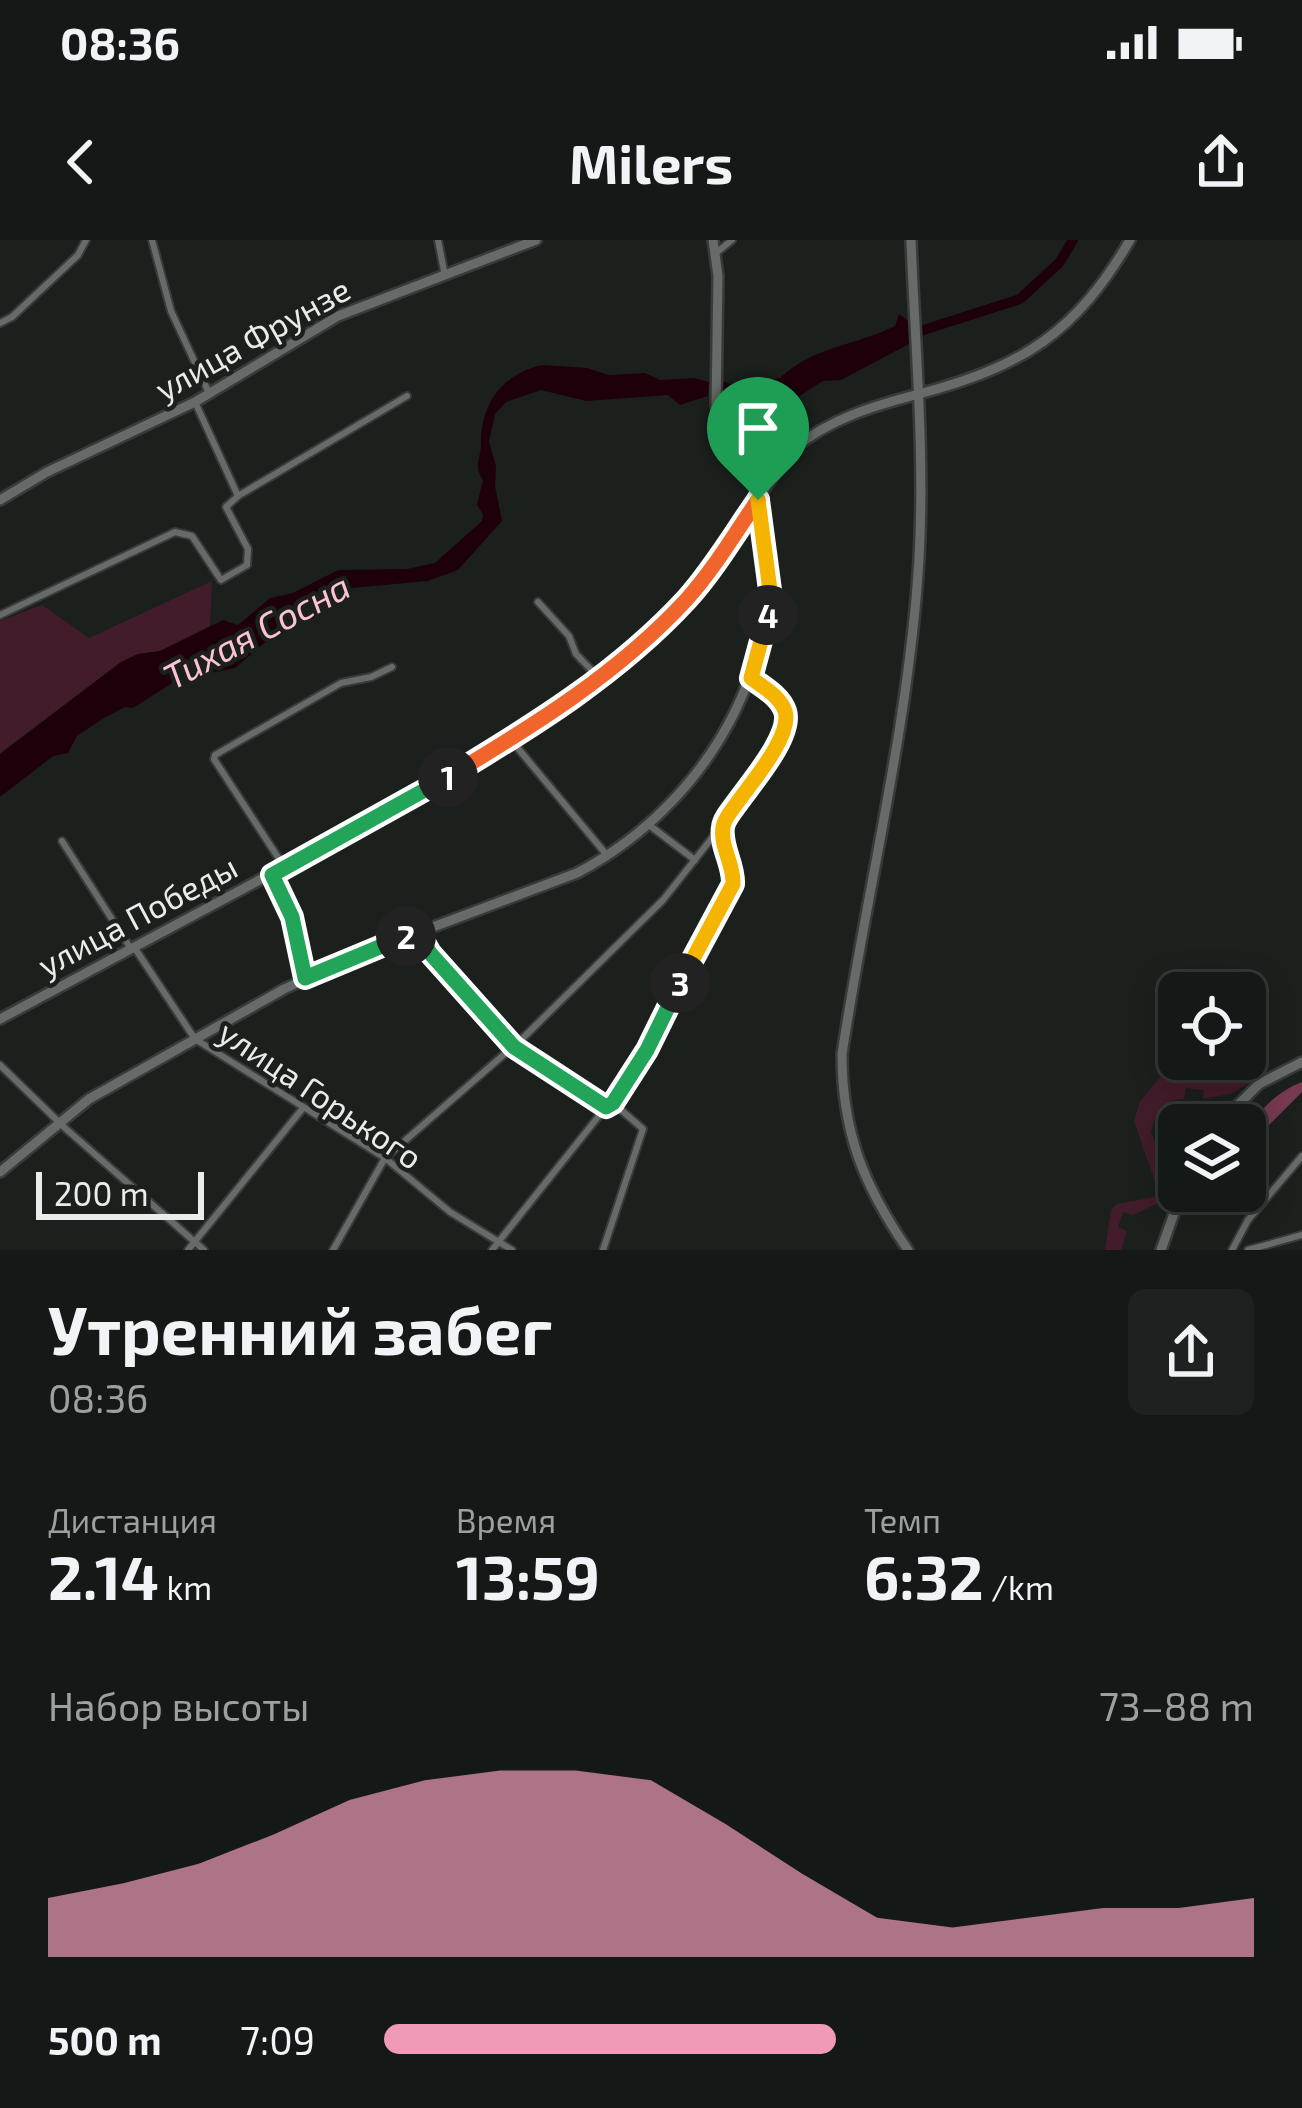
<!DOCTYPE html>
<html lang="ru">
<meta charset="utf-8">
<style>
body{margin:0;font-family:"Exo 2",sans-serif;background:#1d211f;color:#f1f3f6;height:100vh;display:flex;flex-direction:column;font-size:45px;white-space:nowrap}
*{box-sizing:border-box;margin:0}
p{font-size:39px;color:#9da0a1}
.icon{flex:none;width:66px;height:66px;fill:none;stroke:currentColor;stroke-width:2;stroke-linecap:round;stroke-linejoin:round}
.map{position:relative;height:1010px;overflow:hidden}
.panel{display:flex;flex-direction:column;background:#141816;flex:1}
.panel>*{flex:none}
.buttons{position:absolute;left:1158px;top:732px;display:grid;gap:24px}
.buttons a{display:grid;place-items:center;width:108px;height:108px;border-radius:18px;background:#141816;box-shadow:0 6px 30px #0003,0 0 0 3px #333735;font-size:60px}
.scale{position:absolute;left:36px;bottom:30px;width:168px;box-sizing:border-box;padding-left:12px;border:6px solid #e9ecea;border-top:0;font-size:33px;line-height:42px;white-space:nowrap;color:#e9ecea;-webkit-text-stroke:9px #1b201d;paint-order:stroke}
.pin{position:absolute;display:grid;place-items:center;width:102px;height:102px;color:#fff;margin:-123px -51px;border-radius:50% 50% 50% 0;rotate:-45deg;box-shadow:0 0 12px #0007}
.pin .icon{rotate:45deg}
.km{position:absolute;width:60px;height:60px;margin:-30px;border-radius:50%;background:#222;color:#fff;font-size:33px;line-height:60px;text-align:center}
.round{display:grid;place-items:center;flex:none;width:126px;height:126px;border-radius:18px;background:#1d211f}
.overview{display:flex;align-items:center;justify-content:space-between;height:204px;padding:0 48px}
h1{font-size:66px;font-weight:700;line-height:90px}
.figures{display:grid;grid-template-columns:repeat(3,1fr);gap:18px;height:204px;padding:12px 48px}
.figures div{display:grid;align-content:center}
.figures b{font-size:60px;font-weight:700}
.figures small{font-size:33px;font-weight:400}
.figures p{font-size:33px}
.chart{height:336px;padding:24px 48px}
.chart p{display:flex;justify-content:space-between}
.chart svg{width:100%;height:216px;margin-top:12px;fill:#ef9ab7;opacity:.7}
ul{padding:0 48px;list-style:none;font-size:39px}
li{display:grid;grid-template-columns:192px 144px 1fr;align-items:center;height:90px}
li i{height:30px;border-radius:15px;background:#ef9ab7}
.status{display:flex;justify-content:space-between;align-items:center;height:84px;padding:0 60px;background:#141816;direction:ltr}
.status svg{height:33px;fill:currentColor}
header{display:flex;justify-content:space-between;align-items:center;height:156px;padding:0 48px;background:#141816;font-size:54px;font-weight:700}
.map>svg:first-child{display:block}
.green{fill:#421c2a}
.forest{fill:#753950}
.water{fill:#1e000b}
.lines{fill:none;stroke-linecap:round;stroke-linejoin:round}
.river{stroke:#1e000b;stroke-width:10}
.street-casing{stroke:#383b3a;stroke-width:10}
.secondary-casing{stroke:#383b3a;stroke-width:14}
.street{stroke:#666b69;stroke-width:6}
.secondary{stroke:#666b69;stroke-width:9}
.split-1-casing{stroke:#fff;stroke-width:24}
.split-2-casing{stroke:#fff;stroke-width:24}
.split-3-casing{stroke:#fff;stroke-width:24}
.split-4-casing{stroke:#fff;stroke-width:24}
.split-5-casing{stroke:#fff;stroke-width:24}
.split-1{stroke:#f0652b;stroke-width:15}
.split-2{stroke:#22a559;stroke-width:15}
.split-3{stroke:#22a559;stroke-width:15}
.split-4{stroke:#f5b400;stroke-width:15}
.split-5{stroke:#f5b400;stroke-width:15}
.labels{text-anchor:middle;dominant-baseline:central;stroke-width:9;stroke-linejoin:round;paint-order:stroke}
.street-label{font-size:33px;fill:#e9ecea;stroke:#1b201d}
.water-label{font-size:36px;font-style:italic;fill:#fdc3d5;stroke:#1b201d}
</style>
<div class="status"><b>08:36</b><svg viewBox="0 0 49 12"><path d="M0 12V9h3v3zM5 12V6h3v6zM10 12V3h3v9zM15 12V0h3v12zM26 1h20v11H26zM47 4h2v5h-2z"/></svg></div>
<header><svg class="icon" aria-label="back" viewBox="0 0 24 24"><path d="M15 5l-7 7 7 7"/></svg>Milers<svg class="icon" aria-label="share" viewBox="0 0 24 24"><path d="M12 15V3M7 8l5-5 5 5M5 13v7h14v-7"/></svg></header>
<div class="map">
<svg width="1302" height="1010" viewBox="0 0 1302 1010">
<rect width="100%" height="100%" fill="#1b201d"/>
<g class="green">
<path d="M212 341 210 386 160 411 138 414 121 422 0 513V381L42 365 89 398Z"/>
<path d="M1166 831H1187L1231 842 1252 835 1256 839 1230 854 1203 859 1204 850 1186 848 1184 859C1164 859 1155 874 1151 892L1165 928 1169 958 1133 975 1123 972 1118 987 1127 991 1121 1010H1105L1111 970 1117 964 1160 956 1134 881 1140 861Z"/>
</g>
<path class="forest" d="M1302 842V852L1261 893 1245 915C1245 882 1271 854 1302 842Z"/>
<g class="water">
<path d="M899 74 908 81 909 104 841 140 823 141 795 159 762 160 748 165 716 157 720 140 730 144 780 138C814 106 855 106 895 86Z"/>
<path d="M542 125 587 128 609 135 645 133 660 140 694 138 709 142 708 156 680 165 668 155 586 161 541 150 506 162 495 174 489 202 496 226 495 246 502 281 458 330 428 341 352 348 308 366 235 428 177 440 133 468 125 467 104 478 77 496 68 513 53 516 0 557V514L121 422 138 414 160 411 223 380 238 385 270 358 293 353 338 330 407 329 435 323 482 281 483 274 477 265 483 240C473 225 481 219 481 203 481 164 502 134 542 125Z"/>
</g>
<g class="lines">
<path class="river" d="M911 94 1020 59 1059 23 1073 0"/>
<defs>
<g id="street">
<path d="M152 0 171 71 209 153"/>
<path d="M438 0 445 36"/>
<path d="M716 13 732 0"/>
<path d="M0 83 12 77 78 15 86 0"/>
<path d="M238 256 407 156"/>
<path d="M538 362 569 396 576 414 599 438"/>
<path d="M0 375 175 292 192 296 221 340 247 325 248 309 226 267 238 256 195 162"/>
<path d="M511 500 606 614"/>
<path d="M649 585 695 620"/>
<path d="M62 601 131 709"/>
<path d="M283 625 214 519 215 515 341 443 371 437 392 427"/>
<path d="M271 635 291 677 305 738"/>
<path d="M418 692 430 713 514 807 606 867"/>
<path d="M134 707 195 799 385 918 450 972 512 1010"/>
<path d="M0 825 65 888 204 1010"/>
<path d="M188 1010 303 868"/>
<path d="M333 1010 385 918 524 797 663 660 723 584 786 486C786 461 770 451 751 438"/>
<path d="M492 1010 606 867 613 863 647 810 733 643C734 624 725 607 723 587"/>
<path d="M603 1010 643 889 613 863"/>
<path d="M1232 1010 1248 980 1302 916"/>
<path d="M1248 1010 1302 995"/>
</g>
<g id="secondary">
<path d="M0 260 47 232 195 162 338 76 536 0"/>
<path d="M0 779 394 568 511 499 580 452 634 410 689 356 792 210C829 179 873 166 919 154 1023 126 1075 94 1130 0"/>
<path d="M1218 885 1259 844 1302 822"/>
<path d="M0 932 89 859 284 749 361 714 577 633C713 562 803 401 755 249 746 220 724 197 716 166L718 36 713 0"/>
<path d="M908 1010C864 946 842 893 842 814 867 649 909 485 919 319 925 212 915 106 911 0"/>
<path d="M1161 1010 1182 951"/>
</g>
</defs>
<use href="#street" class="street-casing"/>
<use href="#secondary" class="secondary-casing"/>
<use href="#street" class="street"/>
<use href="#secondary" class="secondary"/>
</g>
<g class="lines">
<defs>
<path id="split-1" d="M448 537C533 486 619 433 687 359 714 329 735 293 758 260"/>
<path id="split-2" d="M406 696 305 738 292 677 272 635 448 537"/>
<path id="split-3" d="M406 696 418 692 430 713 514 807 606 867 613 863 647 810 680 743"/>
<path id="split-4" d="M680 743 733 644C734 624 720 607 723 587 724 579 732 570 737 563 751 543 793 495 785 471 780 456 763 447 751 438L768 375"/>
<path id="split-5" d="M758 260 770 350 768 375"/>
</defs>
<use href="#split-1" class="split-1-casing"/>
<use href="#split-2" class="split-2-casing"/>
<use href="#split-3" class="split-3-casing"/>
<use href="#split-4" class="split-4-casing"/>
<use href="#split-5" class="split-5-casing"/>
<use href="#split-1" class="split-1"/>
<use href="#split-2" class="split-2"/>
<use href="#split-3" class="split-3"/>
<use href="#split-4" class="split-4"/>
<use href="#split-5" class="split-5"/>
</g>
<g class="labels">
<g class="street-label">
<text transform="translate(252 98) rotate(-29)">улица Фрунзе</text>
<text transform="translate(137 675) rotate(-28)">улица Победы</text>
<text transform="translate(321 854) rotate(34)">улица Горького</text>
</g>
<g class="water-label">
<text transform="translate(256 390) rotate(-28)">Тихая Сосна</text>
</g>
</g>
</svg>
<div class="buttons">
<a><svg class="icon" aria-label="locate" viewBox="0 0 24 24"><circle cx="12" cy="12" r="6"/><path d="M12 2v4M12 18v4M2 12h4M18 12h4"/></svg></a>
<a><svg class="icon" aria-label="layers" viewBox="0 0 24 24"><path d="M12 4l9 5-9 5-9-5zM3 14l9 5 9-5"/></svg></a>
</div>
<div class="scale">200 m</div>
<div class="pin" style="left:758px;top:260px;background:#1e9e55"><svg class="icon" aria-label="arrive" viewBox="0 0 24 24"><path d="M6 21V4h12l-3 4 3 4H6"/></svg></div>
<b class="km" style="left:448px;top:537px">1</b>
<b class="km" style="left:406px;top:696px">2</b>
<b class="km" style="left:680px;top:743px">3</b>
<b class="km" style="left:768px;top:375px">4</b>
</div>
<section class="panel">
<div class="overview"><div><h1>Утренний забег</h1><p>08:36</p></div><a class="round"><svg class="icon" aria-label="share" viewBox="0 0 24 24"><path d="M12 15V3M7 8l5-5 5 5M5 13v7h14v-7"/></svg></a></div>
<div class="figures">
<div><p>Дистанция</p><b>2.14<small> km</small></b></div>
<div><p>Время</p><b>13:59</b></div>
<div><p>Темп</p><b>6:32<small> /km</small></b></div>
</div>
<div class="chart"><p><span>Набор высоты</span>73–88 m</p>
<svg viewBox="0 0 160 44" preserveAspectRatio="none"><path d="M0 44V32L10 29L20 25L30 19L40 12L50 8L60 6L70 6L80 8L90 17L100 27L110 36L120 38L130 36L140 34L150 34L160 32V44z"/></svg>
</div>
<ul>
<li><b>500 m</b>7:09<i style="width:52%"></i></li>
</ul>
</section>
